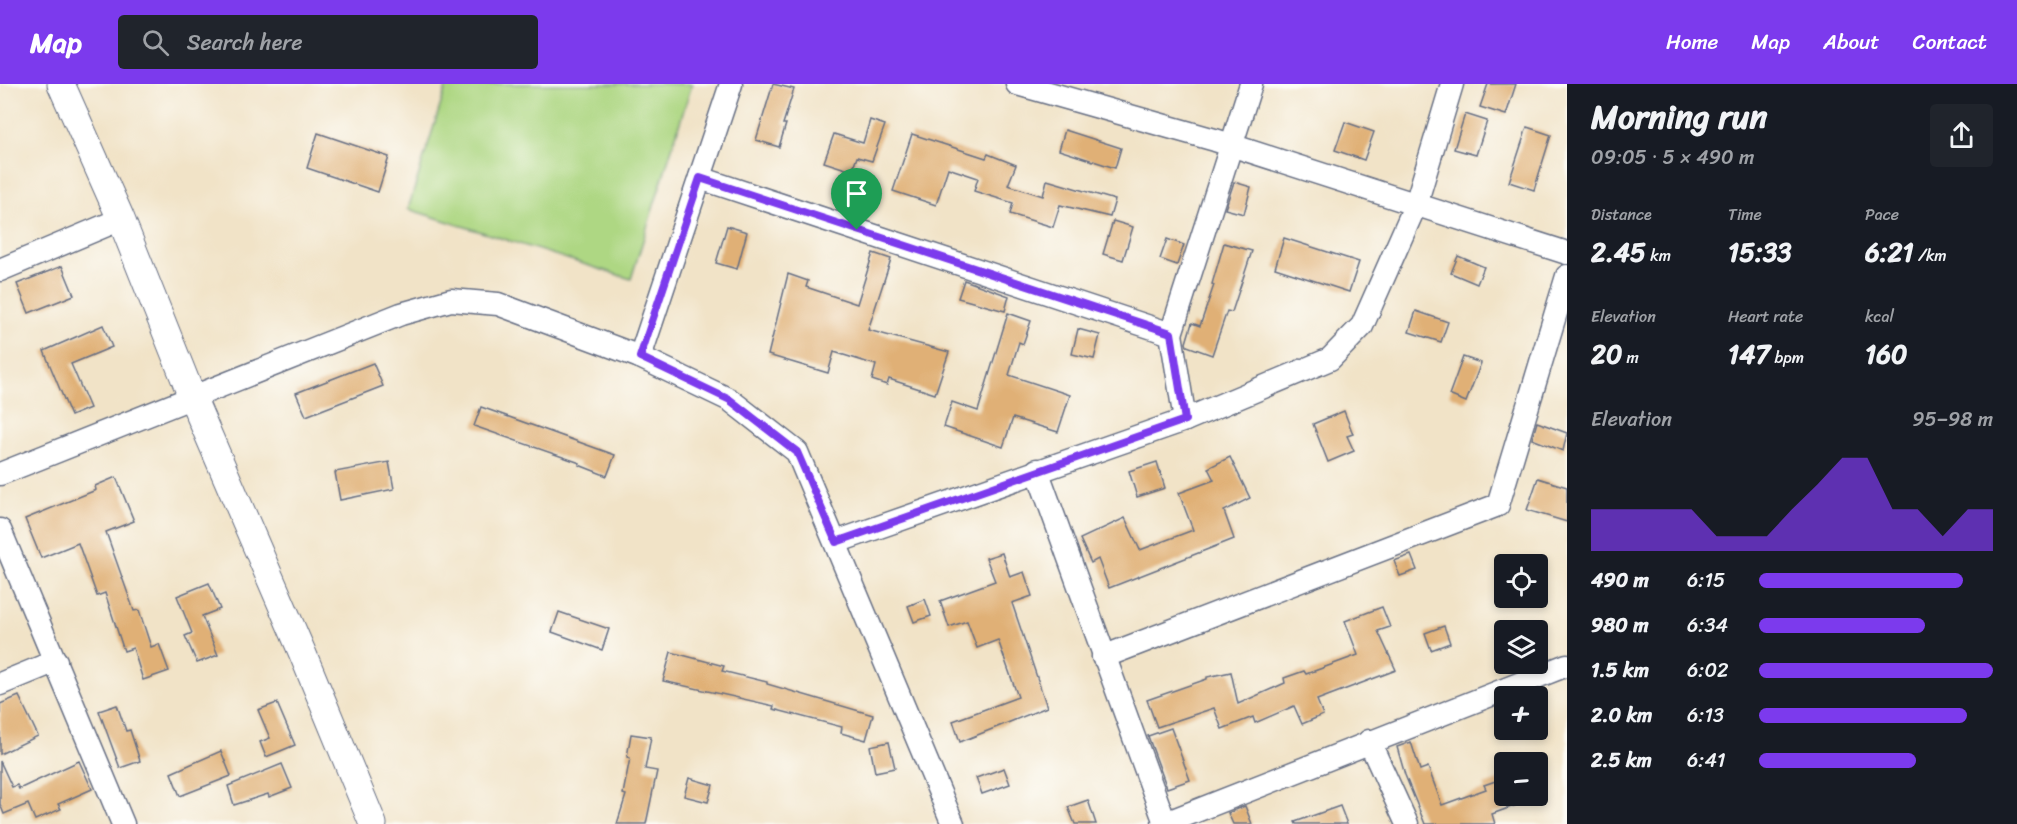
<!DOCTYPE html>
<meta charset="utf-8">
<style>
body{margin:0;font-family:Sriracha,sans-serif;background:#20242c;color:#f1f3f6;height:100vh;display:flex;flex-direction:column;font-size:22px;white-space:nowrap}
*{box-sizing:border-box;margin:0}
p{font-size:20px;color:#9ea1a6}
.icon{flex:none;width:33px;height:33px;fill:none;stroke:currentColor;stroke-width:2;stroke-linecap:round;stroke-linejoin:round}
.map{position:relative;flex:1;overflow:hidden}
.sheet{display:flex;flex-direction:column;background:#171b24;width:450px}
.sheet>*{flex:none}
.fabs{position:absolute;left:1494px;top:470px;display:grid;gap:12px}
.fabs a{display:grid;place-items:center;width:54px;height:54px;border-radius:6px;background:#171b24;box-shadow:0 3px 9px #0003;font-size:30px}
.pin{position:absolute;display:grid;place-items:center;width:51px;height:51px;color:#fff;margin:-62px -26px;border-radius:50% 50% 50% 0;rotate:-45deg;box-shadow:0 0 6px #0007}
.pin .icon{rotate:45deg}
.round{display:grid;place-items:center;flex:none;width:63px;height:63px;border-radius:6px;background:#20242c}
.head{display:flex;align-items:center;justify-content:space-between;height:102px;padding:0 24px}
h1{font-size:33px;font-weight:700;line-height:45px}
.figures{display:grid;grid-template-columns:repeat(3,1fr);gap:9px;height:102px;padding:6px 24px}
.figures div{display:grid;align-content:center}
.figures b{font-size:26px;font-weight:700}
.figures small{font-size:16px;font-weight:400}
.figures p{font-size:16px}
.chart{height:168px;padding:12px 24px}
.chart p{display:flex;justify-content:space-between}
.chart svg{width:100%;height:108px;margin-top:6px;fill:#7c3aed;opacity:.7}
ul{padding:0 24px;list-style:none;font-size:20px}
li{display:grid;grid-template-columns:96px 72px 1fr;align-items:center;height:45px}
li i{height:15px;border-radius:8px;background:#7c3aed}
header{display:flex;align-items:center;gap:36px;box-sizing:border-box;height:84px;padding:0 30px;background:#7c3aed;color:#fff}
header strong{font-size:28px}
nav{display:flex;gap:33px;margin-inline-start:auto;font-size:21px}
.search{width:420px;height:54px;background:#20242c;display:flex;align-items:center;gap:15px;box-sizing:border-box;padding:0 21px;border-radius:6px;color:#9ea1a6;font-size:22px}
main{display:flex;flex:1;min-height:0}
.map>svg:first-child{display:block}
.green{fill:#aed783;stroke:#648370;stroke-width:1.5}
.building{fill:#e0b076}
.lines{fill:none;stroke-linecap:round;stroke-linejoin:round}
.minor-casing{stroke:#666e83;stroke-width:25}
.tertiary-casing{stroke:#666e83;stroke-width:29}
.minor{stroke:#fff;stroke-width:22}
.tertiary{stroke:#fff;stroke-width:27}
.route-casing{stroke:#fff;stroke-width:12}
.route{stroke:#7c3aed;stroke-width:8}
</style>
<header>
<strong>Map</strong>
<div class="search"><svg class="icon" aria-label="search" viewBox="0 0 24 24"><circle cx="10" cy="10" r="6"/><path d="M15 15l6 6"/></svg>Search here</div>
<nav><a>Home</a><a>Map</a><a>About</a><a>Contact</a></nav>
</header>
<main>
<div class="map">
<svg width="1567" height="740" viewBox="0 0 1567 740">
<rect width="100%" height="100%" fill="#fdfcf7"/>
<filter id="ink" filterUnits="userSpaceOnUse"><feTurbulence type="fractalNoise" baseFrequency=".0167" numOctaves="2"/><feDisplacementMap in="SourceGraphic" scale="12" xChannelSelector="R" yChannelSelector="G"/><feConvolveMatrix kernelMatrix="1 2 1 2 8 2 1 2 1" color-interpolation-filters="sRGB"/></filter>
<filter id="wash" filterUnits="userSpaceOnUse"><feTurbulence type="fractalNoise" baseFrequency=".008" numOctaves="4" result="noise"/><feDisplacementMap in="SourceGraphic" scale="24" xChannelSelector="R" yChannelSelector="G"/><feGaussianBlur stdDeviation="1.35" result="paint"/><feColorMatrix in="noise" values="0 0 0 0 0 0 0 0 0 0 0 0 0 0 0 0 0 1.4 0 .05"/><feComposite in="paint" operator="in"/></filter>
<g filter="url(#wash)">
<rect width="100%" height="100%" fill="#f1e3c7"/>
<path class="green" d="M447 0H692L631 195 408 125Z"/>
<g id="blocks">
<g class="building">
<path d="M773 0 794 5 783 40H786L779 63 756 56Z"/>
<path d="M1488 0H1516L1506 31 1480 23Z"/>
<path d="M1465 30 1487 37 1476 71 1454 65Z"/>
<path d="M870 36 885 41 872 77 857 73 852 87 824 78 834 50 863 59Z"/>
<path d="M1345 38 1374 48 1364 76 1335 66Z"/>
<path d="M1527 43 1551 51 1534 106 1509 98Z"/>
<path d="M1065 46 1121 64 1115 84 1059 66Z"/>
<path d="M318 49 389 73 378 108 307 84Z"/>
<path d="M912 50 986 74 988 70 1016 81 1008 101 1043 112 1047 96 1115 116 1110 133 1060 121 1053 143 1010 130 1013 119 974 107 978 94 948 84 936 121 893 107Z"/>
<path d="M1234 98 1251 103 1244 130 1225 125Z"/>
<path d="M1113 137 1133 143 1123 176 1103 170Z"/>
<path d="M727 142 747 148 737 185 716 179Z"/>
<path d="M1284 154 1359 178 1349 208 1275 184Z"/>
<path d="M1167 155 1184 161 1177 181 1160 175Z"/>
<path d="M1224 159 1252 167 1232 228 1227 227 1212 271 1187 262 1186 259 1192 239 1200 242 1214 201 1212 200Z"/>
<path d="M873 169 891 175 868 246 949 268 935 310 889 295 887 301 872 296 876 281 834 268 828 289 768 271 788 190 808 197 806 203 857 220Z"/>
<path d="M1458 172 1484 183 1477 200 1451 189Z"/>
<path d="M62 182 74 211 29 229 17 200Z"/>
<path d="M964 196 1009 212 1005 227 958 214Z"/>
<path d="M1416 227 1448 238 1441 258 1409 248Z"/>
<path d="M1008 229 1031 237 1023 260 1019 258 1009 291 1070 311 1058 348 1013 334 1003 363 944 343 952 318 978 327Z"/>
<path d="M103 241 112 263 71 280 90 324 71 332 44 267Z"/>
<path d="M1078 245 1100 251 1094 275 1072 270Z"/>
<path d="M1463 273 1481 279 1466 318 1449 311Z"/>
<path d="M373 279 383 302 306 332 296 309Z"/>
<path d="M481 323 615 371 607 392 579 381 580 379 474 342Z"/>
<path d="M1344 327 1353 350 1347 352 1354 367 1328 378 1313 340Z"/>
<path d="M1537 338 1567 349 1563 367 1532 355Z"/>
<path d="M1230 373 1250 414 1224 427 1234 455 1109 504 1098 475 1091 479 1080 455 1125 434 1140 466 1193 446 1179 409 1214 396 1208 384Z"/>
<path d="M389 378 394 405 340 416 335 388Z"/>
<path d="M1157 378 1165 404 1137 413 1129 387Z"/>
<path d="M116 393 134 437 106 448 134 527 139 526 151 563 159 560 169 587 143 596 133 564 124 567 105 509 97 512 78 459 41 474 25 435 96 406 95 402Z"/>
<path d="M1538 394 1567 403V438L1527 426Z"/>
<path d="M1002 469 1010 493 1024 488 1032 512 1012 519 1047 623 960 658 953 637 1018 613 998 556 977 564 967 537 949 543 940 517 995 497 986 474Z"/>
<path d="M1411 471 1417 486 1400 492 1394 477Z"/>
<path d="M209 499 220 525 202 532 218 571 197 579 185 552 192 549 177 512Z"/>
<path d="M925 515 931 532 914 538 908 522Z"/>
<path d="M1382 523 1390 543 1378 547 1396 586 1317 616 1323 631 1302 640 1294 622 1255 639 1253 633 1222 645 1214 624 1157 643 1147 616 1207 595V593L1231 588 1238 620 1285 599 1284 594 1304 587 1306 590 1358 571 1345 537Z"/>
<path d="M559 528 609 545 602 566 552 548Z"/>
<path d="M1444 542 1450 559 1431 566 1425 549Z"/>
<path d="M671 568 724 582 722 587 767 598V600L873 631 866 656 841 649 842 643 773 625 774 622 663 597Z"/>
<path d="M19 612 38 652 0 670V620Z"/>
<path d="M277 619 295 661 266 673 260 658 270 654 258 626Z"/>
<path d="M117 621 126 647 130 646 140 677 120 684 99 627Z"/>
<path d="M1171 644 1190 696 1167 704 1148 652Z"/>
<path d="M631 650 651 653 645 685 657 687 646 740H617L626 711 623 710 630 674 627 673Z"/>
<path d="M889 658 895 684 875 688 870 662Z"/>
<path d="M1411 658 1420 686 1428 683 1442 721 1486 705 1484 701 1504 694V711L1539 713 1492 730 1495 740H1425L1405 691 1397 663Z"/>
<path d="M221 667 231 692 180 712 171 689Z"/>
<path d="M0 677 12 703 17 701 19 705 79 677 92 705 58 720 61 725 35 736 28 720 4 730 0 720Z"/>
<path d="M282 680 292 704 269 713 268 710 234 721 228 702Z"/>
<path d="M1004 684 1010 700 982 710 976 694Z"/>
<path d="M689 694 713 701 708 718 684 712Z"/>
<path d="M1088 716 1096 740H1075L1068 723Z"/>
<path d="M1245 722 1252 740H1233L1228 729Z"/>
<path d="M1340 722 1347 740H1296L1295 738Z"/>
</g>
</g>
</g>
<g filter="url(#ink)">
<use href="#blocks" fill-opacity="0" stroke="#666e83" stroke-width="1.5"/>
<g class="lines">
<defs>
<g id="minor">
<path d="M1017 0 1215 56 1567 169"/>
<path d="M700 94 1171 250 1185 336"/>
<path d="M0 186 121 135"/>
<path d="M1171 250 1251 0"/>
<path d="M640 273 731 0"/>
<path d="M1037 386 1165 739"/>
<path d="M0 390 401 230 451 216 498 220 640 273 730 316 797 368 953 740"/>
<path d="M0 446 123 740"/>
<path d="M836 458 1185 336 1330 275 1362 242 1416 120 1452 0"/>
<path d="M1103 573 1498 421 1567 192"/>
<path d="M0 600 56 577"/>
<path d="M1369 657 1407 740"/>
<path d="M1163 740 1567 581"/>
</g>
<path id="tertiary" d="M61 0 121 135 192 313 302 568 373 740"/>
</defs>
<use href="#minor" class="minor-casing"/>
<use href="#tertiary" class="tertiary-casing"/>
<use href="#minor" class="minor"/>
<use href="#tertiary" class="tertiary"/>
</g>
</g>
<g class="lines" filter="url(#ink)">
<defs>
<path id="route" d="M700 94 1171 249 1185 336 836 458 797 368 730 316 640 273Z"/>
</defs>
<use href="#route" class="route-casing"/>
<use href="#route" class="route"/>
</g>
</svg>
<div class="fabs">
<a><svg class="icon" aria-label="locate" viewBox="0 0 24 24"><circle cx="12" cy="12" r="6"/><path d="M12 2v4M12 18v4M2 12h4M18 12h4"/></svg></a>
<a><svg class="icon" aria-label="layers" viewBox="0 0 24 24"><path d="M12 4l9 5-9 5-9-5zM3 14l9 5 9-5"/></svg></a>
<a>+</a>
<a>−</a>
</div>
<div class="pin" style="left:857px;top:146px;background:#1e9e55"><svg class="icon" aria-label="arrive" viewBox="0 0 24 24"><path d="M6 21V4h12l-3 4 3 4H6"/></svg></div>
</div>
<section class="sheet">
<div class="head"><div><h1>Morning run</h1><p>09:05 · 5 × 490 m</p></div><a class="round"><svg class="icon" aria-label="share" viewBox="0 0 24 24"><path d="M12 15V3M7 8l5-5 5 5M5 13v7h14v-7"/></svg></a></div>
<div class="figures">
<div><p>Distance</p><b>2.45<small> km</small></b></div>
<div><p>Time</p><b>15:33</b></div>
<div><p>Pace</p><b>6:21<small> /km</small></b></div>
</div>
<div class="figures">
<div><p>Elevation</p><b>20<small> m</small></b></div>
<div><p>Heart rate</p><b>147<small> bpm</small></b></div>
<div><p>kcal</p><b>160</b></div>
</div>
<div class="chart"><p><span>Elevation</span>95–98 m</p>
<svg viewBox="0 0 160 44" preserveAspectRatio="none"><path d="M0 44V27L10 27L20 27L30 27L40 27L50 38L60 38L70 38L80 27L90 17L100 6L110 6L120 27L130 27L140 38L150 27L160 27V44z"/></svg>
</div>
<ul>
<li><b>490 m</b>6:15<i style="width:87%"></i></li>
<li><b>980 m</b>6:34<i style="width:71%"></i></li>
<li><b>1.5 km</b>6:02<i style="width:100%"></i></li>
<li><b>2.0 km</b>6:13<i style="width:89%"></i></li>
<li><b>2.5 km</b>6:41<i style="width:67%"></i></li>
</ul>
</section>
</main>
